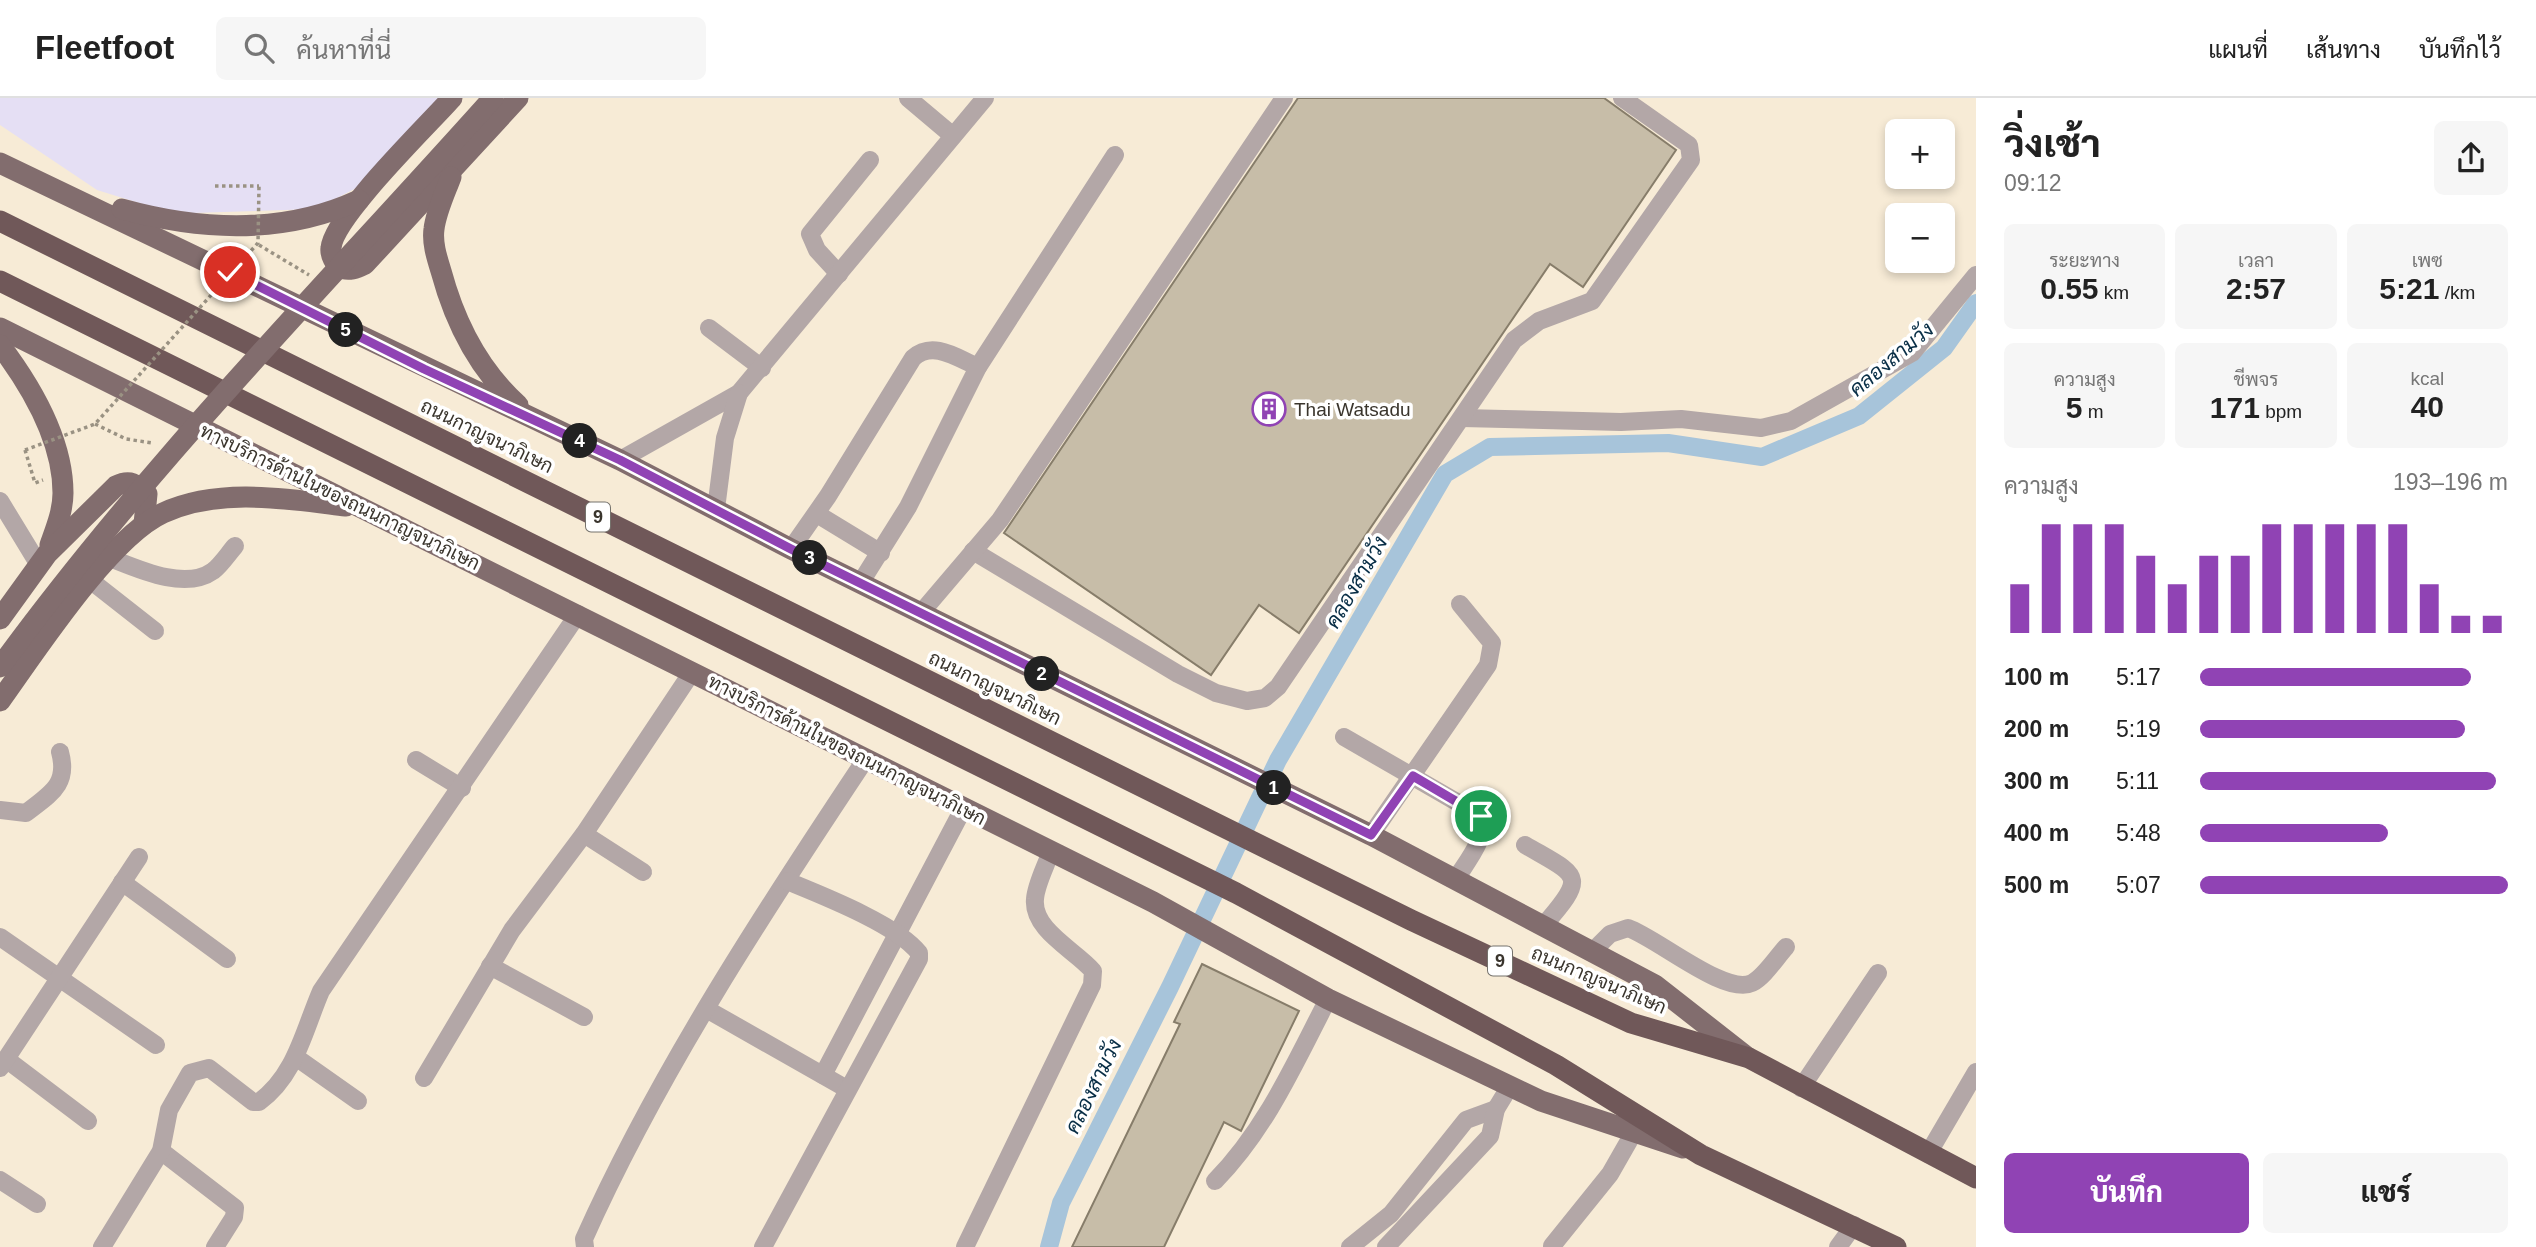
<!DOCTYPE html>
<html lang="th">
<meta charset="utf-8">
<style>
body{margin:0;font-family:Helvetica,Sarabun,sans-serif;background:#f6f6f6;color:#222;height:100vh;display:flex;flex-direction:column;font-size:26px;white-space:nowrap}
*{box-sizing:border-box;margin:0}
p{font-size:23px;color:#767676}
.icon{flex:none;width:38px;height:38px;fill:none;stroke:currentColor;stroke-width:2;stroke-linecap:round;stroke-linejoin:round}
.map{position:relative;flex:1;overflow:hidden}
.panel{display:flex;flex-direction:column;background:#fff;width:560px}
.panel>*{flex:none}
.tools{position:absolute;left:1885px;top:21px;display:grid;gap:14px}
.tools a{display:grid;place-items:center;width:70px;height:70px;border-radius:10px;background:#fff;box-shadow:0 4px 10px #0003;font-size:35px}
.pin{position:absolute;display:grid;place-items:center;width:60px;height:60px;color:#fff;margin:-30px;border:4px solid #fff;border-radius:50%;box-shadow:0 2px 7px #0007}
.km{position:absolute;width:35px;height:35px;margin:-18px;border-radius:50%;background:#222;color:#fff;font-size:19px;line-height:35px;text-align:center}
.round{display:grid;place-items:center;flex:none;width:74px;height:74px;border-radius:10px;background:#f6f6f6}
.overview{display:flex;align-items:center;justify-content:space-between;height:119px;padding:0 28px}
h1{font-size:38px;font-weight:800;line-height:52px}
.stats{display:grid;grid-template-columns:repeat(3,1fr);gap:10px;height:119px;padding:7px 28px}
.stats div{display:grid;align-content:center;border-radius:10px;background:#f6f6f6;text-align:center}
.stats b{font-size:30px;font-weight:800}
.stats small{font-size:19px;font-weight:400}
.stats p{font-size:19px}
.chart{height:196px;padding:14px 28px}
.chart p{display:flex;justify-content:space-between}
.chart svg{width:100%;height:126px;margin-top:7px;stroke:#9043b4;stroke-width:6}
.cta{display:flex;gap:14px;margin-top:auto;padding:14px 28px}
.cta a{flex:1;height:80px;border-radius:10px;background:#9043b4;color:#fff;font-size:28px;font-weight:800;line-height:80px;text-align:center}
.cta a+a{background:#f6f6f6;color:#222}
ul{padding:0 28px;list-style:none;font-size:23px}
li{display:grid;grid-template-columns:112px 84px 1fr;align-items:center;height:52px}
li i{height:18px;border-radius:9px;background:#9043b4}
header{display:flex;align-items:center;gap:42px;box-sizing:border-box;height:98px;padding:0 35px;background:#fff;border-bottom:2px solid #e0e0e0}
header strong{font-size:33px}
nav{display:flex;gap:38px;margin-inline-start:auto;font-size:24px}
.search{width:490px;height:63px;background:#f6f6f6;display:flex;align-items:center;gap:18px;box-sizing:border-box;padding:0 24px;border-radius:10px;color:#767676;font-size:26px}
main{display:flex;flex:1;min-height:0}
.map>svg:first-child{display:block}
.commercial{fill:#e5dff4}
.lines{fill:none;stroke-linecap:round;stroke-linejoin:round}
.canal{stroke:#a7c4da;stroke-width:18}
.building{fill:#c7bda8;stroke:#877d6a;stroke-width:2}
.path{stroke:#9a9283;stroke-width:3.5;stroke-dasharray:3.5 3.5;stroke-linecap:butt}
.minor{stroke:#b3a7a7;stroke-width:18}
.major{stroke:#826d6e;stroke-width:21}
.highway{stroke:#705859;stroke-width:21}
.path-bridge{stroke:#9a9283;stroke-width:3.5;stroke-dasharray:3.5 3.5;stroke-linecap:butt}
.major-bridge{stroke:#826d6e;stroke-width:21}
.route-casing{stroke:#fff;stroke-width:14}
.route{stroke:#9043b4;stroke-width:9}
.labels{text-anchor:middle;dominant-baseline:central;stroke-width:7;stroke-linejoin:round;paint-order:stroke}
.shield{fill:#fff;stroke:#75726c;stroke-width:2}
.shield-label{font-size:18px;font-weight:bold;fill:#3a352d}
.poi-label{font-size:19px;fill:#3a352d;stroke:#fff;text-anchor:start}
.street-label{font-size:19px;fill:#3a352d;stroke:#fff}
.water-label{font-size:21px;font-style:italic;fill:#082e46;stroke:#fff}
</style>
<header>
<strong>Fleetfoot</strong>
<div class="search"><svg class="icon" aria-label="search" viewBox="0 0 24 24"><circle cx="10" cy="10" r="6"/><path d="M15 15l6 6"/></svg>ค้นหาที่นี่</div>
<nav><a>แผนที่</a><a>เส้นทาง</a><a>บันทึกไว้</a></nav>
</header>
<main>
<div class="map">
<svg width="1976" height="1149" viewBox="0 0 1976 1149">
<rect width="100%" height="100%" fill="#f7ebd6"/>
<path class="commercial" d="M0 0H443L364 86 316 111 192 115 155 110 97 92 0 27Z"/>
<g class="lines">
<path class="canal" d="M1049 1149 1061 1105 1170 889 1278 662 1445 376 1490 349 1668 345 1762 359 1859 318 1944 250 1976 205"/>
</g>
<g class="building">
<path d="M1298 0H1604L1676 52 1583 189 1550 166 1299 535 1259 507 1211 577 1004 435Z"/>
<path d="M1202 866 1299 913 1241 1033 1224 1024 1164 1149H1072L1180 926 1174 924Z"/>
</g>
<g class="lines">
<g class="path">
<path d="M215 88H259"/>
<path d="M259 147 309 177"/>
<path d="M95 326 126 341 153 345"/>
<path d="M25 352 35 385 43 382"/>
</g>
<g class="minor">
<path d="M908 0 953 38"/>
<path d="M839 176 817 152 810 136 870 62"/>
<path d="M709 230 762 270"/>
<path d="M1462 320 1621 324 1681 321 1761 330 1791 323 1912 255 1976 177"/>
<path d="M620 362 739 295 985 0"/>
<path d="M0 403 39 467"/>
<path d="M716 411 725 340 739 295"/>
<path d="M817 416 881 455"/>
<path d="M791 451 828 398 913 260C933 242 957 260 978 269"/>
<path d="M973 453 1178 576 1216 595 1247 603 1265 600 1278 589 1514 242 1539 223 1592 203 1691 62 1689 47 1622 0"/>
<path d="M110 460C138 471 185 493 213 473 221 467 228 456 235 448"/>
<path d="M90 482 155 533"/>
<path d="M861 484 908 409 978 269 1115 57"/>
<path d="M920 516 1000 422 1284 0"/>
<path d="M1344 639 1481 718C1488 739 1467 763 1456 781"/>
<path d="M416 662 462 690"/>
<path d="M0 712 26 715C50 696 69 687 60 654"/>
<path d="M584 736 643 774"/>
<path d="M1371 737 1488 567 1492 545 1460 506"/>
<path d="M1525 747C1578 778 1589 776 1544 827"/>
<path d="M122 784 227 861"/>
<path d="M0 839 156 947"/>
<path d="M1593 853 1610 836 1628 830C1657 840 1725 898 1752 885 1764 879 1776 860 1786 849"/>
<path d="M490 868 584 919"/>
<path d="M708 912 847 991"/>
<path d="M297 960 358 1003"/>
<path d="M6 961 88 1023"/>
<path d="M0 970 139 759"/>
<path d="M823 977 963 711"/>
<path d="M424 980 512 832 584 736 692 574"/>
<path d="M1801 990 1878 875"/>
<path d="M161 1053 235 1110 234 1119 215 1149"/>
<path d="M1928 1056 1976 974"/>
<path d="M0 1082 37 1106"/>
<path d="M1215 1083C1266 1031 1295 965 1328 901"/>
<path d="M1552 1148 1610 1076 1634 1034"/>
<path d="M102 1149 161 1053 169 1012 190 975 209 970 253 1004H259C296 977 304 932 321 893L578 516"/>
<path d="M585 1149 584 1141C657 977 765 812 865 662"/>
<path d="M763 1149 919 861V855C898 827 821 797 787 783"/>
<path d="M965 1149 1092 887 1093 873C1075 852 1032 832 1035 801 1036 786 1046 768 1051 753"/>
<path d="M1350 1149 1391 1116 1466 1022 1496 1011"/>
<path d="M1386 1149 1490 1038 1496 1011 1510 988"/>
<path d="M1838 1149 1854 1127"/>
</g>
<g class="major">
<path d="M452 0C428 27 333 119 331 150 330 157 335 166 340 169 348 174 357 170 365 166L518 0"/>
<path d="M0 65 620 362 791 451 1371 737 1655 887 1747 959"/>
<path d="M451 79C445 95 436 114 434 131 432 145 437 160 441 173 455 225 478 271 518 307"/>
<path d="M122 111C202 133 283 137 359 102"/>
<path d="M0 230 1153 804 1328 901 1541 1003 1683 1050"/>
<path d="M0 247C31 288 63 342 63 395 63 413 56 430 50 447"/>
<path d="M0 521 47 456 116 388C130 381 136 386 147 396L144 426"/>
<path d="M0 603C36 553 109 440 163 415 219 389 288 401 346 408"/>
</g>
<g class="highway">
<path d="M0 123 1411 822 1631 925 1749 960 1976 1080"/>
<path d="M0 183 1236 795 1556 967 1701 1057 1896 1149"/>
</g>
<path class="path-bridge" d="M25 352 95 326 258 145 259 88"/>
<path class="major-bridge" d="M0 569C148 366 326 187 493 0"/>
</g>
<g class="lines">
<defs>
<path id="route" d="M230 174 424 271 620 362 791 451 1371 737 1413 678 1481 718"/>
</defs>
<use href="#route" class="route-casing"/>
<use href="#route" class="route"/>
</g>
<defs>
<symbol id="building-ring" viewBox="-11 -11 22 22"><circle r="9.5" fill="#fff" stroke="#9043b4" stroke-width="1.5"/><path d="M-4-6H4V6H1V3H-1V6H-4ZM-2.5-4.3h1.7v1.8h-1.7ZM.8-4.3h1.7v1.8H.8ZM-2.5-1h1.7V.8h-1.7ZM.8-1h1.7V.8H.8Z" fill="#9043b4"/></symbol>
</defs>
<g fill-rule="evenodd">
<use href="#building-ring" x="1250" y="292" width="38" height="38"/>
</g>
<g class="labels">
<g class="shield">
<rect x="586" y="404.5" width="24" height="29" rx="5"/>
<rect x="1488" y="848.5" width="24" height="29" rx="5"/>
</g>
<g class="shield-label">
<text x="598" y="419">9</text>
<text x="1500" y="863">9</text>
</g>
<g class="poi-label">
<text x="1294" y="311">Thai Watsadu</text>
</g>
<g class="street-label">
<text transform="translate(487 338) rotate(26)">ถนนกาญจนาภิเษก</text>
<text transform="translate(340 399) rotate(26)">ทางบริการด้านในของถนนกาญจนาภิเษก</text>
<text transform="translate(995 590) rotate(26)">ถนนกาญจนาภิเษก</text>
<text transform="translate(847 652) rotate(27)">ทางบริการด้านในของถนนกาญจนาภิเษก</text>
<text transform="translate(1599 882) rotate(23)">ถนนกาญจนาภิเษก</text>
</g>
<g class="water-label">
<text transform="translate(1891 261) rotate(-40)">คลองสามวัง</text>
<text transform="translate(1356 484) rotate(-60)">คลองสามวัง</text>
<text transform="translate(1093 988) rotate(-64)">คลองสามวัง</text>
</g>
</g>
</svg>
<div class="tools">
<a>+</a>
<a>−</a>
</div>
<div class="pin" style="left:1481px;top:718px;background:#1e9e55"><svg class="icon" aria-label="arrive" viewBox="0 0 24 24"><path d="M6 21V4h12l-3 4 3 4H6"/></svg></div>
<div class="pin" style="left:230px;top:174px;background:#d93025"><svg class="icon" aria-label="check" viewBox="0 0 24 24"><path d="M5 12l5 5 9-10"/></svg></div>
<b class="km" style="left:1274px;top:690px">1</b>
<b class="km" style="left:1042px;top:576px">2</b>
<b class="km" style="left:810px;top:460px">3</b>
<b class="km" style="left:580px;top:343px">4</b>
<b class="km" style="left:346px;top:232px">5</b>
</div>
<section class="panel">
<div class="overview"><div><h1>วิ่งเช้า</h1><p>09:12</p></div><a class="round"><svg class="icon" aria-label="share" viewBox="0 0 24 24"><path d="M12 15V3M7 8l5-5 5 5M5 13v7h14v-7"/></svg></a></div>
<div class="stats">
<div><p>ระยะทาง</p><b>0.55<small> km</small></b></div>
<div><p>เวลา</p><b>2:57</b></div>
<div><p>เพซ</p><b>5:21<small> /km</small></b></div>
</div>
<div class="stats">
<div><p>ความสูง</p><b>5<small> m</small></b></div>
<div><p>ชีพจร</p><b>171<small> bpm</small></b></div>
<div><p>kcal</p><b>40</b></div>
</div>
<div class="chart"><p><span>ความสูง</span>193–196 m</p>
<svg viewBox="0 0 160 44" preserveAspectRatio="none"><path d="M5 44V27M15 44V6M25 44V6M35 44V6M45 44V17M55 44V27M65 44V17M75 44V17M85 44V6M95 44V6M105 44V6M115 44V6M125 44V6M135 44V27M145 44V38M155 44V38"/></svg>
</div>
<ul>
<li><b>100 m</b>5:17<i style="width:88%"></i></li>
<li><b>200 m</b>5:19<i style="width:86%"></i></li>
<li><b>300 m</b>5:11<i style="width:96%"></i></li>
<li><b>400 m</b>5:48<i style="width:61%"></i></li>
<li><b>500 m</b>5:07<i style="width:100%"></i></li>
</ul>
<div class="cta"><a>บันทึก</a><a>แชร์</a></div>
</section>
</main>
